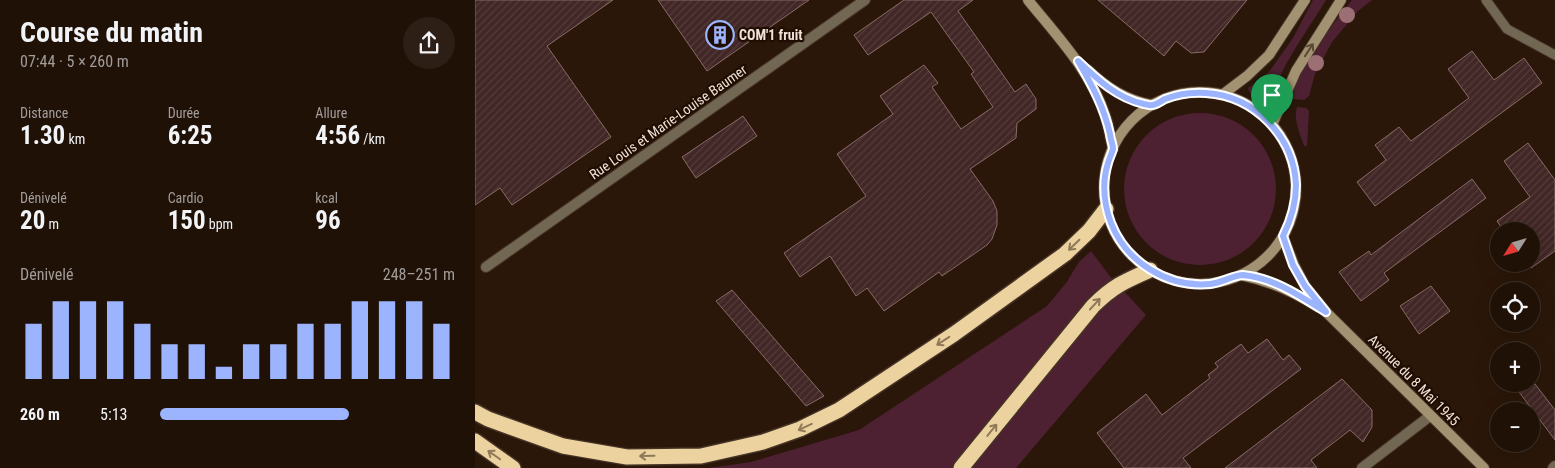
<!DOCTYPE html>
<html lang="fr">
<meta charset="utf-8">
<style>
body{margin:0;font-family:"Roboto Condensed",sans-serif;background:#2d1f15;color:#f1f3f6;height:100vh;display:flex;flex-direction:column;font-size:19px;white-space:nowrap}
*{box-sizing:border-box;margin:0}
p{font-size:16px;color:#a29d9b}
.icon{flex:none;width:28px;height:28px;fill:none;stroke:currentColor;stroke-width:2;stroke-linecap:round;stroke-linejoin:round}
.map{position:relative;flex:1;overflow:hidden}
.panel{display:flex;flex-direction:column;background:#201107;width:475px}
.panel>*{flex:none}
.needle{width:32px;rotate:233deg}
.controls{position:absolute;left:1015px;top:222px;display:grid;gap:10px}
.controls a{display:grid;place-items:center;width:50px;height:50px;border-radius:50%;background:#201107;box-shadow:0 5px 20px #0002,0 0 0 1px #3d3128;font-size:25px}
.pin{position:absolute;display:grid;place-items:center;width:42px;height:42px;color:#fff;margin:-51px -21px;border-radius:50% 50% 50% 0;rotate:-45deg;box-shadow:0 0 5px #0007}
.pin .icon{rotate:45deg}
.round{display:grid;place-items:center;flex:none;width:52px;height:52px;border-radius:26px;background:#2d1f15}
.head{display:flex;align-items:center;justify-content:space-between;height:85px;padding:0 20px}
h1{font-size:28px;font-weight:700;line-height:38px}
.figures{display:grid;grid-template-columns:repeat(3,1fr);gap:8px;height:85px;padding:5px 20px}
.figures div{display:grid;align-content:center}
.figures b{font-size:25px;font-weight:700}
.figures small{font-size:14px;font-weight:400}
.figures p{font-size:14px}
.chart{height:140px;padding:10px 20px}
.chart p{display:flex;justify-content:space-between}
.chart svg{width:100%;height:90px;margin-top:5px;stroke:#9cb4fd;stroke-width:6}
ul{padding:0 20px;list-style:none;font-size:16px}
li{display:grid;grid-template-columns:80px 60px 1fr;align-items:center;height:38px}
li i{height:12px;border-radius:6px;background:#9cb4fd}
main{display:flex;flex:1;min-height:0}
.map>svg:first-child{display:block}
.grass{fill:#4d2132}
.building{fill:url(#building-hatch);stroke:#896a67}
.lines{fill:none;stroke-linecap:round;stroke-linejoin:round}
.lane-casing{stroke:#463326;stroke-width:11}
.street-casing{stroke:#463326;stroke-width:12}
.secondary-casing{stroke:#463326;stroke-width:12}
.highway-casing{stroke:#463326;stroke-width:18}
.lane{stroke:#716753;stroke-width:9}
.street{stroke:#716753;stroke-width:10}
.secondary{stroke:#a29272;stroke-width:10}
.highway{stroke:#ebd29f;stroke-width:15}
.tree{fill:#9c6f75}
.oneway{stroke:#5a4934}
.oneway2{stroke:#907958}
.route-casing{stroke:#fff;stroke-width:10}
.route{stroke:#9cb4fd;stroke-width:6}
.labels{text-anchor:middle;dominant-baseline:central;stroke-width:4.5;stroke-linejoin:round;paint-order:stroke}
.poi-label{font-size:14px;font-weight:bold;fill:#f0e2d9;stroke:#200d02;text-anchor:start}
.street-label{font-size:14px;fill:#f0e2d9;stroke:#200d02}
</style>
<main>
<section class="panel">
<div class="head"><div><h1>Course du matin</h1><p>07:44 · 5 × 260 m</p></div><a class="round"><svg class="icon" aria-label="share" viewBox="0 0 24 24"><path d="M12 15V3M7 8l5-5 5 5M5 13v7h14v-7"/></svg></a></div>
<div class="figures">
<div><p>Distance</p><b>1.30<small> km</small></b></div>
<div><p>Durée</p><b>6:25</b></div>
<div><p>Allure</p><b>4:56<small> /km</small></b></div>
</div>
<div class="figures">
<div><p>Dénivelé</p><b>20<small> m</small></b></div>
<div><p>Cardio</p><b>150<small> bpm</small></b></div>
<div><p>kcal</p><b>96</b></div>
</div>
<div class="chart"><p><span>Dénivelé</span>248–251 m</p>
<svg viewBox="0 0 160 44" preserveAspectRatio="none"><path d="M5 44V17M15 44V6M25 44V6M35 44V6M45 44V17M55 44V27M65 44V27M75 44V38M85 44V27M95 44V27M105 44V17M115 44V17M125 44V6M135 44V6M145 44V6M155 44V17"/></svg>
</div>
<ul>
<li><b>260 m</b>5:13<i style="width:64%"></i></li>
</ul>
</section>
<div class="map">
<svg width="1080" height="468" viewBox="0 0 1080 468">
<defs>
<pattern id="building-hatch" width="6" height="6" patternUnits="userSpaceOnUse" patternTransform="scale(1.25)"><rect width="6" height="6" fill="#412725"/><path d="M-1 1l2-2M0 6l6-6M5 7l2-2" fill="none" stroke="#543c3a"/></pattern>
</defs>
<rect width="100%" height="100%" fill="#2a1709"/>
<g class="grass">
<path d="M838 0H851C835 27 815 53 803 81 800 89 800 97 796 104L793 106 774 92 773 88 794 72 818 38Z"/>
<path d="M877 0H897L883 11 857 42 840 74 834 96 829 100 818 99C816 79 863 17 877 0Z"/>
<path d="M822 107 831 108 834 111 832 146H829C825 134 818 119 822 107Z"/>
<circle cx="725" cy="189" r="76"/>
<path d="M616 251 634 275 671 315 541 468H233L276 462 384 430 572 306 591 283 604 262Z"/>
</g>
<g class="building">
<path d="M0 0H138L72 46 136 137 37 205 25 188 0 205Z"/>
<path d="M183 0H334L232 71Z"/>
<path d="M429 0H498L483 11 540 92 551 84 561 99V109L542 123 541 138 495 169 518 201 522 211V225L517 239 512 245 467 276 464 272 409 311 392 288 381 296 355 256 325 277 309 253 391 196 362 154 418 114 405 96 449 65 463 83 457 87 486 129 518 107 496 74 499 72 456 12 393 55 379 35Z"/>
<path d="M623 0H772L729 52 716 53 701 41 689 56Z"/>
<path d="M997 51 1019 80 1049 58 1067 83 900 206 882 182 911 160 900 145 924 127 936 141 994 98 973 69Z"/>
<path d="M268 116 282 136 221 178 207 157Z"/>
<path d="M1053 143 1080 180V251L1056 268 1053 264H1056V231H1029L1022 221 1055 197 1029 161Z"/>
<path d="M997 179 1011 198 909 273 914 280 886 301 864 272 894 251 896 255Z"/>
<path d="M956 286 975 311 944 334 925 306Z"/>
<path d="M257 290 349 396 331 406 241 301Z"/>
<path d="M792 339 808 360 814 355 826 369 708 458 716 468H649L622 433 671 394 687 415 735 378 733 375 743 367 740 363 766 344 773 353Z"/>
<path d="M867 379 897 410V427L888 442 875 430 836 460 842 468H750Z"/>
<path d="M1038 384H1060L1080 410V440Z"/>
</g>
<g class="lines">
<defs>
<path id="lane" d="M1011 0 1032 29 1080 55"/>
<g id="street">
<path d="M11 267 390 0"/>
<path d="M887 468 955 416"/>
<path d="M1078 468 1080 466"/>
</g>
<g id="secondary">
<path d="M553 0C582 36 615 70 630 115 634 125 635 138 638 149"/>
<path d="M613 70C632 88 651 100 677 105"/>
<circle cx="725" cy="188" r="96"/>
<path d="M747 95 772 76 794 55 830 0"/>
<path d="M797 125 821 71 866 0"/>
<path d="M808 237 819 265 830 286 851 312 1009 468"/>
<path d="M766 275C795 281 818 291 843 307"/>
</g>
<g id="highway">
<path d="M0 412 13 419 88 446 152 457 226 456 288 442 325 429 364 410 479 334 590 254 614 231 631 209"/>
<path d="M0 441 38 468"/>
<path d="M486 468 618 306C638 286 650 281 675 270"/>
</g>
</defs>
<use href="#lane" class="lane-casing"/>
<use href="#street" class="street-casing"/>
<use href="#secondary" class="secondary-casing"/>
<use href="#highway" class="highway-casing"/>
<use href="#lane" class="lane"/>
<use href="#street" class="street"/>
<use href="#secondary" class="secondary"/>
<use href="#highway" class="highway"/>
</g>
<g class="tree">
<circle cx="872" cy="15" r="8"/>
<circle cx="841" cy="63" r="8"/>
</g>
<defs><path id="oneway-shaft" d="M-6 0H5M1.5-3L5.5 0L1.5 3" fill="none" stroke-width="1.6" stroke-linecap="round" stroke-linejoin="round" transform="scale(1.25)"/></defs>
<use class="oneway" href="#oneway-shaft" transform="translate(834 50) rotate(-57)"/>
<g class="oneway2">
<use href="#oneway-shaft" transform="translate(599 245) rotate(136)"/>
<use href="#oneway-shaft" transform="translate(620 304) rotate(-47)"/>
<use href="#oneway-shaft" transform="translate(468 341) rotate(147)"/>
<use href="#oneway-shaft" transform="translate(330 427) rotate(155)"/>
<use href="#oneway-shaft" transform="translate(517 430) rotate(-51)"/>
<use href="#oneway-shaft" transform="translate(19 455) rotate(-145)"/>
<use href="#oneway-shaft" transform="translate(172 456) rotate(179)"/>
</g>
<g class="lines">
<defs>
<path id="route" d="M603 61C622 79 642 98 669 104 672 104 674 106 677 105 681 105 686 101 690 99 703 94 717 92 731 93 780 96 819 137 821 185 821 204 816 220 808 236L818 265 830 286 851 312C825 296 799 278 768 275 760 275 745 283 735 284 693 288 651 262 636 223 629 204 627 182 633 163 634 159 637 153 638 149 638 144 635 138 635 134 629 107 617 85 603 61Z"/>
</defs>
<use href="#route" class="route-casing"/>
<use href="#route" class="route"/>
</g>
<defs>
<symbol id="building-ring" viewBox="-11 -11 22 22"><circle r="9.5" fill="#200d02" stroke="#9cb4fd" stroke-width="1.5"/><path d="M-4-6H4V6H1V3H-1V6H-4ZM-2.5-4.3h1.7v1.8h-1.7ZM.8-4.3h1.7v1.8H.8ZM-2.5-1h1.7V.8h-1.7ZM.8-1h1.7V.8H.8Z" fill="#9cb4fd"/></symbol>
</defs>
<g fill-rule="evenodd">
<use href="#building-ring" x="229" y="19" width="32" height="32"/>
</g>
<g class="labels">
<g class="poi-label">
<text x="264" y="35">COM'1 fruit</text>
</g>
<g class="street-label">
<text transform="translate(193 122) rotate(-35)">Rue Louis et Marie-Louise Baumer</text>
<text transform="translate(939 380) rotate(45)">Avenue du 8 Mai 1945</text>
</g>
</g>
</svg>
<div class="controls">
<a><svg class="needle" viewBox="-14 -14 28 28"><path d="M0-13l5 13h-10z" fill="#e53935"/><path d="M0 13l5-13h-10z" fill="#a29d9b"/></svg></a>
<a><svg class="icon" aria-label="locate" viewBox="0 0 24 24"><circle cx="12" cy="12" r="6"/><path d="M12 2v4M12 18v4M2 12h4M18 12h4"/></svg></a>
<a>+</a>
<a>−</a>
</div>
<div class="pin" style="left:797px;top:125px;background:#1e9e55"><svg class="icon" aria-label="arrive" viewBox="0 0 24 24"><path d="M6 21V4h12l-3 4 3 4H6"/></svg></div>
</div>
</main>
